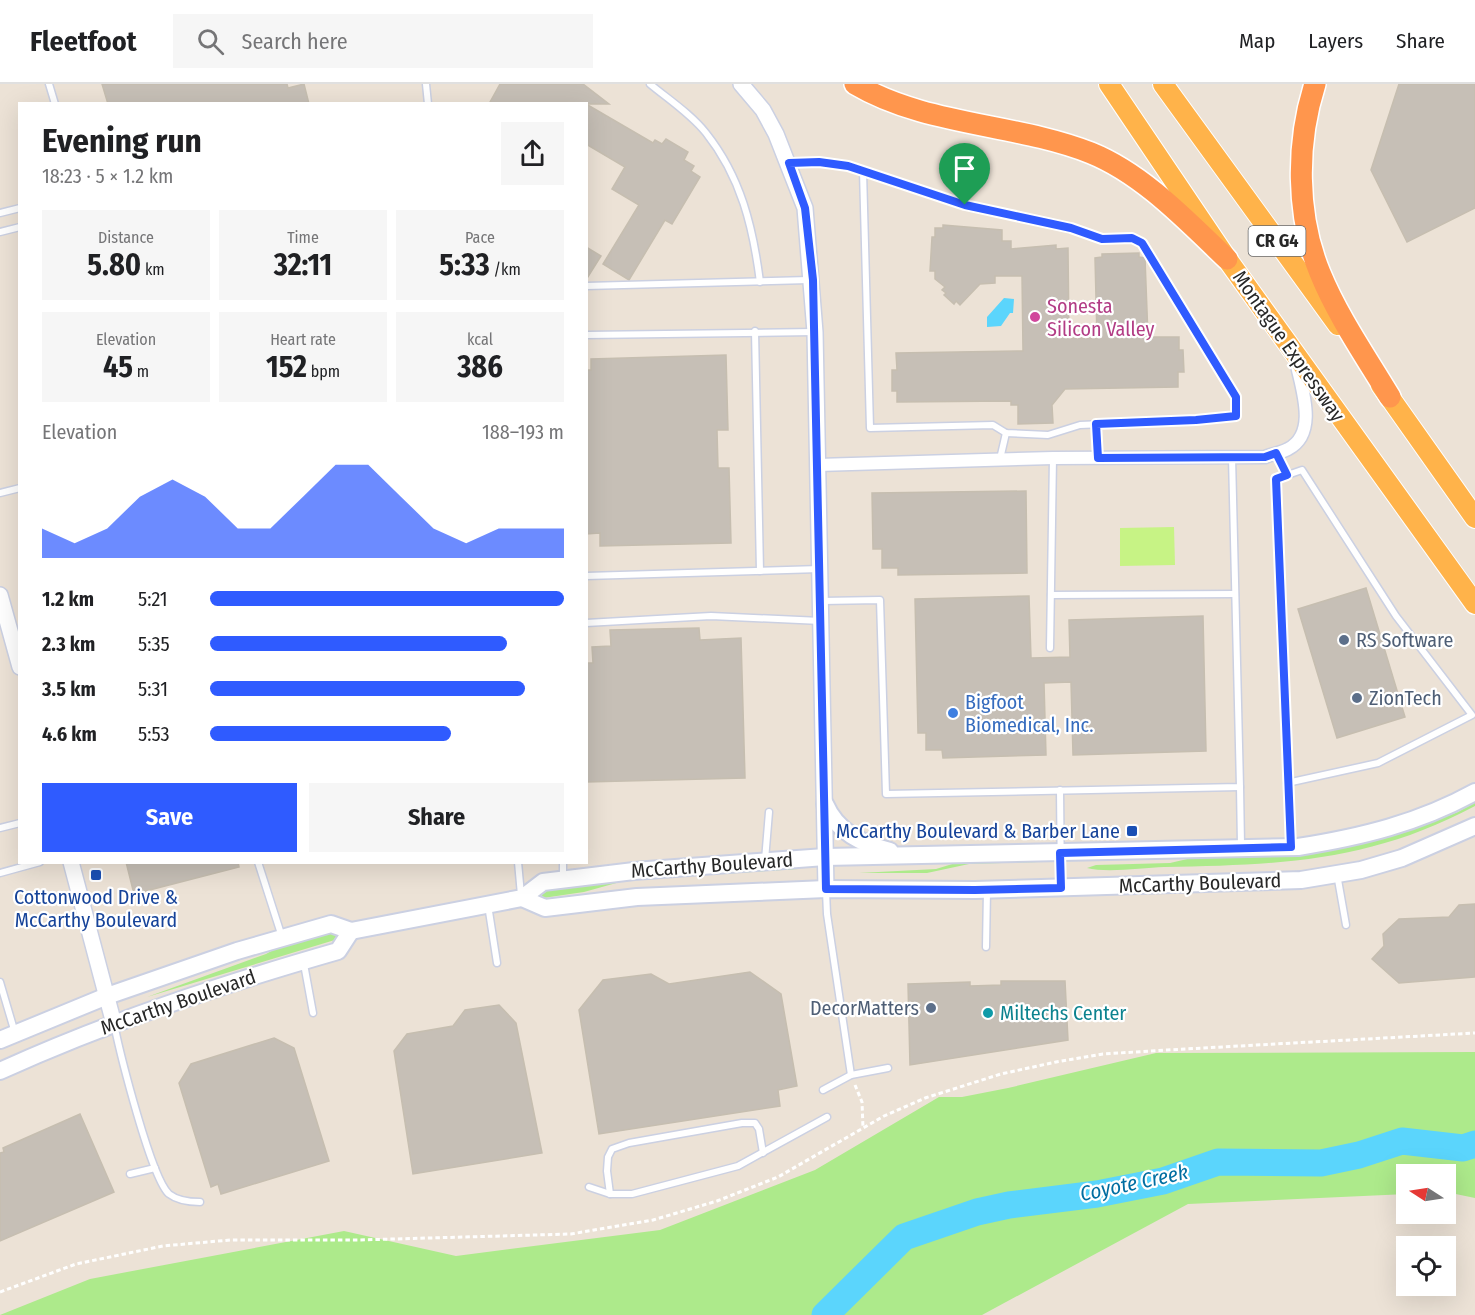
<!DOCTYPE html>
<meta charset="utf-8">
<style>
body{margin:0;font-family:"Fira Sans Condensed",sans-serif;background:#f6f6f6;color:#202124;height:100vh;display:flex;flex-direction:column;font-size:22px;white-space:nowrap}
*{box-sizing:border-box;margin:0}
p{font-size:20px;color:#757577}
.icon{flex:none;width:33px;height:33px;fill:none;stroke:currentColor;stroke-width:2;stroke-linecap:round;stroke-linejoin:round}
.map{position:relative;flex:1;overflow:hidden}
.sheet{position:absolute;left:18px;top:18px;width:570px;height:762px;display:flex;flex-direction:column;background:#fff;border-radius:0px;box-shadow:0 6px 24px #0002}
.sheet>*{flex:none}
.needle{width:39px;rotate:282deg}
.fabs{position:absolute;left:1396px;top:1080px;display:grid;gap:12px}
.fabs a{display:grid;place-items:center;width:60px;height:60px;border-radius:0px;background:#fff;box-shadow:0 6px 24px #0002;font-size:30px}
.pin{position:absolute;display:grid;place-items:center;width:51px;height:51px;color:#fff;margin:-62px -26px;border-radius:50% 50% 50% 0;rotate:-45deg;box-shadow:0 0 6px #0007}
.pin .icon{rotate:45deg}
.round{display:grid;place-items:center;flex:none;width:63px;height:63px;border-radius:0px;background:#f6f6f6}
.overview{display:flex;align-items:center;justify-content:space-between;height:102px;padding:0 24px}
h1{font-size:33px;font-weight:700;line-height:45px}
.figures{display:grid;grid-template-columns:repeat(3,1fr);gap:9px;height:102px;padding:6px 24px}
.figures div{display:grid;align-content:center;border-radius:0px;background:#f6f6f6;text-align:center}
.figures b{font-size:30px;font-weight:700}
.figures small{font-size:16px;font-weight:400}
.figures p{font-size:16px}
.chart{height:168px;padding:12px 24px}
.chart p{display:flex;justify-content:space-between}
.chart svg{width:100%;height:108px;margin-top:6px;fill:#2f5bff;opacity:.7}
.cta{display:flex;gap:12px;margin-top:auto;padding:12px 24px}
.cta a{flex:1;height:69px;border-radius:0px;background:#2f5bff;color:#fff;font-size:24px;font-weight:700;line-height:69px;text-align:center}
.cta a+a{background:#f6f6f6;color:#202124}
ul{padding:0 24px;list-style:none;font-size:20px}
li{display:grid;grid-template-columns:96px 72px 1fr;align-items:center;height:45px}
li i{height:15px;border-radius:8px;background:#2f5bff}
header{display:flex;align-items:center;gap:36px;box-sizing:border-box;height:84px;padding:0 30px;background:#fff;border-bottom:2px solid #e0e0e0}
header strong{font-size:28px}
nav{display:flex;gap:33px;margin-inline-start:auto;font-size:21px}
.search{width:420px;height:54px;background:#f6f6f6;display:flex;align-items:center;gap:15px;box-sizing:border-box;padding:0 21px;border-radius:0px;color:#757577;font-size:22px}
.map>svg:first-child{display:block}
.green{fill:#adea8b}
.pitch{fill:#c7f385}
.water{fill:#5bd5fc}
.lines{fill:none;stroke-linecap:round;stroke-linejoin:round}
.river{stroke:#5bd5fc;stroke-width:27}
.building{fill:#c6bfb6;stroke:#c6beb0;stroke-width:1.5}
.service-casing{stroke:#cbd0e2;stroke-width:9}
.minor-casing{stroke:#cbd0e2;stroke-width:15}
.tertiary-casing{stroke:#cbd0e2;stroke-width:18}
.secondary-casing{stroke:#cbd0e2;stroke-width:20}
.trunk-casing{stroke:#fff;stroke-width:22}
.motorway-casing{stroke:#fff;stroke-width:24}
.path{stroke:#fff;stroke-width:3;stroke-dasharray:4.5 3;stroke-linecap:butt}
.service{stroke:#fff;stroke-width:6}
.minor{stroke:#fff;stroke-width:12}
.tertiary{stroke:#fff;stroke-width:15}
.secondary{stroke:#fff;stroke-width:16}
.trunk{stroke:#ffb34a;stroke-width:20}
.motorway{stroke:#ff964d;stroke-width:21}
.route-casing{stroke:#fff;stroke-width:12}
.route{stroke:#2f5bff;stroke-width:8}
.hotel-dot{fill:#d1479c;stroke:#fff;stroke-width:2}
.service-dot{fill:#5c6f8a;stroke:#fff;stroke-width:2}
.shop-dot{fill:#3f7fe0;stroke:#fff;stroke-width:2}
.transit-dot{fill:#1a4fb4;stroke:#fff;stroke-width:2}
.culture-dot{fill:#0f9aa8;stroke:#fff;stroke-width:2}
.labels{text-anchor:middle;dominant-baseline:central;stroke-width:4.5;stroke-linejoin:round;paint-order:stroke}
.shield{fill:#fff;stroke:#686868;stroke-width:1.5}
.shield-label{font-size:18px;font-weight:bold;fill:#272727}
.hotel-label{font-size:20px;fill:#b23c85;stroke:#fff;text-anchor:start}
.street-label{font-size:20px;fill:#272727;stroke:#fff}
.service-label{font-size:20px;fill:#4e5e75;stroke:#fff;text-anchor:start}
.shop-label{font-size:20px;fill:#366cbe;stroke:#fff;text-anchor:start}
.transit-label{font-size:20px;fill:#164399;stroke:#fff;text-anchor:end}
.culture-label{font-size:20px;fill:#0d838f;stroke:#fff;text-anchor:start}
.water-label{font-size:21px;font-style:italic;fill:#006ea1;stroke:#fff}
</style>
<header>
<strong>Fleetfoot</strong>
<div class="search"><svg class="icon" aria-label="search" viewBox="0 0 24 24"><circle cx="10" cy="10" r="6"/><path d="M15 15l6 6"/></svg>Search here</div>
<nav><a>Map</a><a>Layers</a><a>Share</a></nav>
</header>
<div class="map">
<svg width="1475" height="1231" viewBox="0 0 1475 1231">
<rect width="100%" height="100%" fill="#ece2d6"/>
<g class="green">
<path d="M1475 718V722C1370 778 1280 781 1164 783 1143 784 1106 789 1087 784L1096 781 1170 779 1196 773 1326 767 1399 750 1458 728Z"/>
<path d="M1041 776 1039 778 969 780 927 789H859L936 785 962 777Z"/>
<path d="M800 783 798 785 627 796 584 808 543 814 540 806 613 794Z"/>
<path d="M335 845 338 855 147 913 266 870 284 860Z"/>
<path d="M1475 968V1114L1446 1108V1090H1407V1110L1188 1120 982 1231H0L90 1195 344 1147 456 1172 660 1146 815 1086 939 1013H962L1008 1004 1156 969Z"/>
</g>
<path class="pitch" d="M1174 443 1175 481 1120 482V444Z"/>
<path class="water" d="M1004 214 1014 215 1013 229H1010L1001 242 987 243V233Z"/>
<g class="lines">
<path class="river" d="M825 1231 904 1153 977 1128 1009 1121 1097 1110 1163 1097 1218 1078 1321 1079 1359 1071 1402 1057 1463 1064 1475 1060"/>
</g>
<g class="building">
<path d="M102 0H287L288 4 304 0 309 20H108Z"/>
<path d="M500 0H583L609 20H489Z"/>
<path d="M1399 0H1475V124L1407 158 1371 86Z"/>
<path d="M586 20 653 59 655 56 662 60 666 55 688 68 684 76 694 82 691 87 700 93 672 140 665 136 629 196 603 180 639 121 612 105 625 83 586 60Z"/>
<path d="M943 141 1002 146V157H1011V165L1056 161V165L1068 164 1069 254H1097L1095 174 1102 173V170L1139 169V173L1145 174 1148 253H1179V266H1183L1184 288H1178V303L1065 305 1052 321 1053 339 1018 340V321H1011V317L897 318V307H892V286H897L896 269 1023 267 1022 192H995V199L980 200 960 221 956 217 954 220 944 211 946 209 942 206 945 203 935 195V187H930L932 153H935V144H943Z"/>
<path d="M586 163 601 172 586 196Z"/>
<path d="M726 271 728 346H717L718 384H729L731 459 600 462V449L586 450V286H591V275Z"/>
<path d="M1026 407 1027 489 898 491V484H882V465H873L872 409Z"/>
<path d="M1366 504 1405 633 1337 654 1298 525Z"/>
<path d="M1029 512 1031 574 1070 573 1069 536 1203 532 1206 667 1073 671 1071 598 1044 599 1046 671 943 674 942 666H926V649H918L915 515Z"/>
<path d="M699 544 700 556 741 554 745 694 586 698V579H593L592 563 611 562 610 546Z"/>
<path d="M126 778H238L239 783 134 810Z"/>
<path d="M1475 820V893L1399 899 1372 875 1384 862 1383 850 1399 835 1449 833 1459 821Z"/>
<path d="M750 888 781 910 797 1002 778 1006 780 1022 599 1050 579 926 603 896 651 890 669 900Z"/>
<path d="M1001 897H1065L1068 956 910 981 908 900 970 898V902L1001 901Z"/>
<path d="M499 921 516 939 542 1069 413 1090 394 967 407 950 453 942 465 926Z"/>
<path d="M274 954 294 964 329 1077 221 1110 218 1100 211 1103 179 999 191 980Z"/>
<path d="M80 1030 114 1108 0 1157V1069L4 1068 3 1064Z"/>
</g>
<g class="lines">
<defs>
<g id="service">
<path d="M49 0 55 20"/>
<path d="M426 0 428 20"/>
<path d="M650 0C668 15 691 30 706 49 741 93 753 143 760 198"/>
<path d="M789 79 819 78 848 82 965 121 1071 144 1102 155 1133 154 1142 159 1237 313 1236 332 1196 336 1080 341 1048 351 1006 349 993 341 870 344 863 87"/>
<path d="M0 129 20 124"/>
<path d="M0 148 20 143"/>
<path d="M586 202 809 196"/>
<path d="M755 247 760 487"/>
<path d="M586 251 814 248"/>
<path d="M1096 340 1098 373"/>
<path d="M1276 369 1287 391"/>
<path d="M1000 375 1006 349"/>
<path d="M0 409 20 404"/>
<path d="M586 492 820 485"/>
<path d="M1051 511 1235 510"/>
<path d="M822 517 880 516 886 710 1240 703 1232 373"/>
<path d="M586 539 711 532 821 537"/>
<path d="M1050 564 1053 374"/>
<path d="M1287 699 1378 679 1472 631 1396 532 1302 386 1276 395 1291 762"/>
<path d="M1240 703 1241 761"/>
<path d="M1060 706 1061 803"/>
<path d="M0 744 20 739"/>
<path d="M765 776 769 728"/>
<path d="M258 778 282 853"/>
<path d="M518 778 521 811"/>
<path d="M563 778V793"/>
<path d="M0 789 40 778"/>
<path d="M1337 790 1346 841"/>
<path d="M826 807 827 830 851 991"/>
<path d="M488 821 497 879"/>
<path d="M986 863 987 806"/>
<path d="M304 880 313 929"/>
<path d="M0 898 15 949"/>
<path d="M114 940C120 969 151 1094 169 1110 178 1117 189 1118 200 1118"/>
<path d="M823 1006 851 991 888 984"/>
<path d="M130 1090 155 1084"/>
<path d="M589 1103 610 1110H632L738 1082 827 1033"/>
<path d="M610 1110 607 1087 608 1073 612 1065 629 1059 742 1039H755L759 1045 763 1069"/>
</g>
<path id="minor" d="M818 381 1053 374 1265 373C1272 370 1281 369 1288 365 1319 349 1301 303 1296 277"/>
<g id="tertiary">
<path d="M741 0 763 26 776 50 805 124 815 248 826 805"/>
<path d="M0 511 20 583"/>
<path d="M71 778 114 940"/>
</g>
<g id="secondary">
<path d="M825 720C837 748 862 760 890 767"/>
<path d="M522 814 545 824 637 813 826 805 975 806 1301 796 1361 786 1402 774 1475 742"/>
<path d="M0 956 107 912 237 867 331 840 351 847 522 814 543 798 634 787 825 773 1298 763C1361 753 1419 739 1475 708"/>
<path d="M0 987C110 937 223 900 338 867L351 847"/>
</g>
<g id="trunk">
<path d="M1109 0 1227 175 1475 520"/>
<path d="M1163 0 1338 241"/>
<path d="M1381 301 1475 434"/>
</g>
<g id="motorway">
<path d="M855 0C926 42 1015 39 1091 69 1143 90 1187 137 1227 175"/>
<path d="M1315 0C1296 59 1296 131 1320 189 1338 233 1366 273 1390 313"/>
</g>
</defs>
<use href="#service" class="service-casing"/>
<use href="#minor" class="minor-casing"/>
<use href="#tertiary" class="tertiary-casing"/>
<use href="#secondary" class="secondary-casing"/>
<use href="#trunk" class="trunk-casing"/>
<use href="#motorway" class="motorway-casing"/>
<g class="path">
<path d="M855 1001 862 1018 863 1044"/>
<path d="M0 1208 76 1180 163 1162 230 1156H358L571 1150 653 1136 717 1117 778 1093 884 1032 925 1014 1001 990 1056 978 1103 970 1167 966 1475 949"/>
</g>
<use href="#service" class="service"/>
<use href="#minor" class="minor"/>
<use href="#tertiary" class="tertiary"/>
<use href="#secondary" class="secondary"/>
<use href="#trunk" class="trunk"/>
<use href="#motorway" class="motorway"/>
</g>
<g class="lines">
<defs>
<path id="route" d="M819 78 848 82 965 121 1071 144 1102 155 1132 154 1142 159 1236 313V332L1196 336 1096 340 1098 374 1265 373 1276 369 1287 391 1276 395 1291 763 1060 769 1061 804 975 806 826 805 813 196 805 124 789 79Z"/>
</defs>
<use href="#route" class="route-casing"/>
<use href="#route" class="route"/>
</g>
<circle class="hotel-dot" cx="1035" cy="233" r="6"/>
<g class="service-dot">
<circle cx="1344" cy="556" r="6"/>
<circle cx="1357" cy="614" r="6"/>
<circle cx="931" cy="924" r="6"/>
</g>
<circle class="shop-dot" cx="953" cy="629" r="6"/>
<g class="transit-dot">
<rect x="1126" y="741" width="12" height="12" rx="3"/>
<rect x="90" y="785" width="12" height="12" rx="3"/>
</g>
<circle class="culture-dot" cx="988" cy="929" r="6"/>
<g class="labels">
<rect class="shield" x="1248.5" y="142" width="57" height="30" rx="4.5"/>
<g class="shield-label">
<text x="1277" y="157">CR G4</text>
</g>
<g class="hotel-label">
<text x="1047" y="222">Sonesta<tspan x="1047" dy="23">Silicon Valley</tspan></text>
</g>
<g class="street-label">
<text transform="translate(1289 262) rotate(55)">Montague Expressway</text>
<text transform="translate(712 781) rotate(-4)">McCarthy Boulevard</text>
<text transform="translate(1200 799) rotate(-2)">McCarthy Boulevard</text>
<text transform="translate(178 918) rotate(-19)">McCarthy Boulevard</text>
</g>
<g class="service-label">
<text x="1356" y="556">RS Software</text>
<text x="1369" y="614">ZionTech</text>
<text x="919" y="924" text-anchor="end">DecorMatters</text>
</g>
<g class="shop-label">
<text x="965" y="618">Bigfoot<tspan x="965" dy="23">Biomedical, Inc.</tspan></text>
</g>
<g class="transit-label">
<text x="1120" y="747">McCarthy Boulevard &amp; Barber Lane</text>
<text x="96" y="813" text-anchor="middle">Cottonwood Drive &amp;<tspan x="96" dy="23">McCarthy Boulevard</tspan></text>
</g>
<g class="culture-label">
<text x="1000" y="929">Miltechs Center</text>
</g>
<g class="water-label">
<text transform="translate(1134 1099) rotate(-12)">Coyote Creek</text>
</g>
</g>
</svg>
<div class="fabs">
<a><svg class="needle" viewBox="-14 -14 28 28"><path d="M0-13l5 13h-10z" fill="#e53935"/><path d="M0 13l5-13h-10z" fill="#757577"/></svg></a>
<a><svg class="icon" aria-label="locate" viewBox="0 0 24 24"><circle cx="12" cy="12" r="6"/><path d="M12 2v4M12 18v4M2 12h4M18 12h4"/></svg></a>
</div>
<div class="pin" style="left:965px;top:121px;background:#1e9e55"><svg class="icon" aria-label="arrive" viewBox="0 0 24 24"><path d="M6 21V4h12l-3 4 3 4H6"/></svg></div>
<section class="sheet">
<div class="overview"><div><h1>Evening run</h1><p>18:23 · 5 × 1.2 km</p></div><a class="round"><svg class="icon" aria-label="share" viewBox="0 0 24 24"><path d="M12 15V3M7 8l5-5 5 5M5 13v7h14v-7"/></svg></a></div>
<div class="figures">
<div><p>Distance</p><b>5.80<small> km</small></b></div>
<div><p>Time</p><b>32:11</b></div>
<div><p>Pace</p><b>5:33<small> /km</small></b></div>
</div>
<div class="figures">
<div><p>Elevation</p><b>45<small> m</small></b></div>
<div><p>Heart rate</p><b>152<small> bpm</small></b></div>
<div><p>kcal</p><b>386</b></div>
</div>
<div class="chart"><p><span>Elevation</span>188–193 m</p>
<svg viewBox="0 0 160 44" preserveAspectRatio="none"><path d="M0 44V32L10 38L20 32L30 19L40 12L50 19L60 32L70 32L80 19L90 6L100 6L110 19L120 32L130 38L140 32L150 32L160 32V44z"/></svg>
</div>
<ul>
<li><b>1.2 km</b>5:21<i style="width:100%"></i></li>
<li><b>2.3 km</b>5:35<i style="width:84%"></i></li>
<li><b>3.5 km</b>5:31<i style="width:89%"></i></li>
<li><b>4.6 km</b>5:53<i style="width:68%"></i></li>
</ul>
<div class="cta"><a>Save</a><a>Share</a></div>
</section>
</div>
